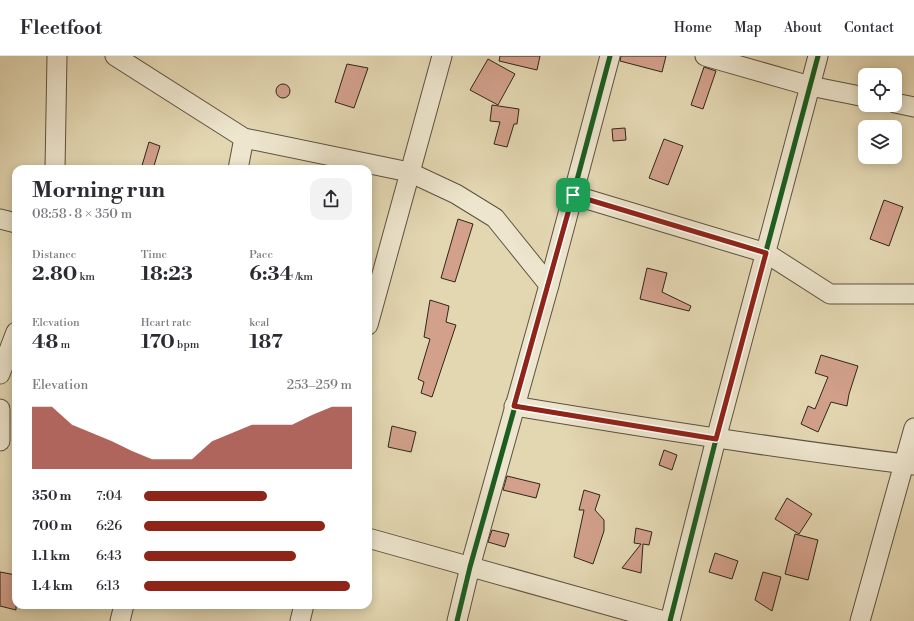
<!DOCTYPE html>
<meta charset="utf-8">
<style>
body{margin:0;font-family:"Libre Bodoni",serif;background:#f2f2f3;color:#2b2b33;height:100vh;display:flex;flex-direction:column;font-size:15px;white-space:nowrap}
*{box-sizing:border-box;margin:0}
p{font-size:13px;color:#7c7c81}
.icon{flex:none;width:22px;height:22px;fill:none;stroke:currentColor;stroke-width:2;stroke-linecap:round;stroke-linejoin:round}
.map{position:relative;flex:1;overflow:hidden}
.sheet{position:absolute;left:12px;top:109px;width:360px;height:444px;display:flex;flex-direction:column;background:#fff;border-radius:12px;box-shadow:0 2px 10px #0003}
.sheet>*{flex:none}
.buttons{position:absolute;left:858px;top:12px;display:grid;gap:8px}
.buttons a{display:grid;place-items:center;width:44px;height:44px;border-radius:8px;background:#fff;box-shadow:0 2px 10px #0003;font-size:20px}
.pin{position:absolute;display:grid;place-items:center;width:34px;height:34px;color:#fff;margin:-17px;border-radius:8px;box-shadow:0 2px 6px #0006}
.round{display:grid;place-items:center;flex:none;width:42px;height:42px;border-radius:12px;background:#f2f2f3}
.summary{display:flex;align-items:center;justify-content:space-between;height:68px;padding:0 20px}
h1{font-size:22px;font-weight:700;line-height:30px}
.metrics{display:grid;grid-template-columns:repeat(3,1fr);gap:6px;height:68px;padding:4px 20px}
.metrics div{display:grid;align-content:center}
.metrics b{font-size:20px;font-weight:700}
.metrics small{font-size:11px;font-weight:400}
.metrics p{font-size:11px}
.chart{height:112px;padding:8px 20px}
.chart p{display:flex;justify-content:space-between}
.chart svg{width:100%;height:72px;margin-top:4px;fill:#8f2418;opacity:.7}
ul{padding:0 20px;list-style:none;font-size:13px}
li{display:grid;grid-template-columns:64px 48px 1fr;align-items:center;height:30px}
li i{height:10px;border-radius:5px;background:#8f2418}
header{display:flex;align-items:center;gap:24px;box-sizing:border-box;height:56px;padding:0 20px;background:#fff;border-bottom:1px solid #e1e1e2}
header strong{font-size:19px}
nav{display:flex;gap:22px;margin-inline-start:auto;font-size:14px}
.map>svg:first-child{display:block}
.building{fill:#d2a08b;stroke:#2f261b}
.lines{fill:none;stroke-linecap:round;stroke-linejoin:round}
.minor-casing{stroke:#5c5241;stroke-width:21}
.minor{stroke:#ede5cd;stroke-width:19}
.cycleway-casing{stroke:#ede5cd;stroke-width:8}
.cycleway{stroke:#1b5e20;stroke-width:5}
.route-casing{stroke:#fff;stroke-width:8}
.route{stroke:#8f2418;stroke-width:5}
</style>
<header>
<strong>Fleetfoot</strong>
<nav><a>Home</a><a>Map</a><a>About</a><a>Contact</a></nav>
</header>
<div class="map">
<svg width="914" height="565" viewBox="0 0 914 565">
<rect width="100%" height="100%" fill="#e3d7b2"/>
<filter id="stains"><feTurbulence type="fractalNoise" baseFrequency=".005" numOctaves="4"/><feColorMatrix values="0 0 0 0 .2 0 0 0 0 .09 0 0 0 0 .02 0 0 0 .5 -.17"/></filter>
<radialGradient id="worn" r=".72"><stop offset=".6" stop-color="#630" stop-opacity="0"/><stop offset="1" stop-color="#630" stop-opacity=".3"/></radialGradient>
<g class="building">
<path d="M500 0H540L537 14 499 5Z"/>
<path d="M621 0H666L662 16 620 5Z"/>
<path d="M488 3 515 18 498 49 470 34Z"/>
<path d="M347 8 368 12 354 52 335 46Z"/>
<path d="M704 11 716 15 703 53 691 49Z"/>
<circle cx="283" cy="35" r="7"/>
<path d="M492 49 519 53 517 68H514L507 91 494 88 500 66 490 65Z"/>
<path d="M625 72 626 84 613 85 612 73Z"/>
<path d="M664 83 683 90 668 129 649 122Z"/>
<path d="M149 86 160 90 153 113H141Z"/>
<path d="M884 144 903 151 889 190 870 183Z"/>
<path d="M458 163 473 168 455 226 441 222Z"/>
<path d="M647 212 667 217 662 236 691 250 689 255 640 243Z"/>
<path d="M430 244 449 250 446 266 456 269 432 341 421 337 424 326 418 323 430 283 424 281Z"/>
<path d="M821 299 858 310 849 338 847 350 831 346 818 376 801 368 808 350 815 353 828 321 815 317Z"/>
<path d="M392 370 416 376 411 396 388 391Z"/>
<path d="M664 394 677 399 672 414 659 409Z"/>
<path d="M507 420 540 428 536 442 503 434Z"/>
<path d="M584 434 600 439 595 454 604 464V475L593 508 574 501 584 454H579Z"/>
<path d="M787 442 812 458 799 478 775 463Z"/>
<path d="M636 472 652 476 649 489 643 488 641 517 622 512 641 488 634 487Z"/>
<path d="M492 474 509 478 505 491 488 486Z"/>
<path d="M795 478 818 484 808 524 785 518Z"/>
<path d="M715 497 738 505 732 523 709 516Z"/>
<path d="M0 516 16 519V554L0 550Z"/>
<path d="M763 516 781 521 772 555 755 544Z"/>
</g>
<g class="lines">
<defs>
<g id="minor">
<path d="M115 0 244 82 409 116 456 138 495 162 549 229"/>
<path d="M705 0 810 30 865 41"/>
<path d="M895 47 914 51"/>
<path d="M55 113 57 0"/>
<path d="M238 113 244 82"/>
<path d="M573 139 766 197 830 238H914"/>
<path d="M0 163 16 167"/>
<path d="M368 269 442 0"/>
<path d="M0 318 16 276"/>
<path d="M514 350C647 372 780 393 914 409"/>
<path d="M0 353V385"/>
<path d="M368 482 664 565"/>
<path d="M120 565 124 549"/>
<path d="M300 565 304 549"/>
<path d="M457 565 470 511 549 229 610 0"/>
<path d="M670 565 716 383 818 0"/>
<path d="M860 565 914 372"/>
</g>
</defs>
<use href="#minor" class="minor-casing"/>
<use href="#minor" class="minor"/>
<defs>
<g id="cycleway">
<path d="M457 565 470 511 549 229 610 0"/>
<path d="M670 565 716 383 818 0"/>
</g>
</defs>
<use href="#cycleway" class="cycleway-casing"/>
<use href="#cycleway" class="cycleway"/>
</g>
<g class="lines">
<defs>
<path id="route" d="M573 139 766 197 716 383 514 350Z"/>
</defs>
<use href="#route" class="route-casing"/>
<use href="#route" class="route"/>
</g>
<rect width="100%" height="100%" filter="url(#stains)"/>
<rect width="100%" height="100%" fill="url(#worn)"/>
</svg>
<div class="buttons">
<a><svg class="icon" aria-label="locate" viewBox="0 0 24 24"><circle cx="12" cy="12" r="6"/><path d="M12 2v4M12 18v4M2 12h4M18 12h4"/></svg></a>
<a><svg class="icon" aria-label="layers" viewBox="0 0 24 24"><path d="M12 4l9 5-9 5-9-5zM3 14l9 5 9-5"/></svg></a>
</div>
<div class="pin" style="left:573px;top:139px;background:#1e9e55"><svg class="icon" aria-label="arrive" viewBox="0 0 24 24"><path d="M6 21V4h12l-3 4 3 4H6"/></svg></div>
<section class="sheet">
<div class="summary"><div><h1>Morning run</h1><p>08:58 · 8 × 350 m</p></div><a class="round"><svg class="icon" aria-label="share" viewBox="0 0 24 24"><path d="M12 15V3M7 8l5-5 5 5M5 13v7h14v-7"/></svg></a></div>
<div class="metrics">
<div><p>Distance</p><b>2.80<small> km</small></b></div>
<div><p>Time</p><b>18:23</b></div>
<div><p>Pace</p><b>6:34<small> /km</small></b></div>
</div>
<div class="metrics">
<div><p>Elevation</p><b>48<small> m</small></b></div>
<div><p>Heart rate</p><b>170<small> bpm</small></b></div>
<div><p>kcal</p><b>187</b></div>
</div>
<div class="chart"><p><span>Elevation</span>253–259 m</p>
<svg viewBox="0 0 160 44" preserveAspectRatio="none"><path d="M0 44V6L10 6L20 17L30 22L40 27L50 33L60 38L70 38L80 38L90 27L100 22L110 17L120 17L130 17L140 11L150 6L160 6V44z"/></svg>
</div>
<ul>
<li><b>350 m</b>7:04<i style="width:59%"></i></li>
<li><b>700 m</b>6:26<i style="width:87%"></i></li>
<li><b>1.1 km</b>6:43<i style="width:73%"></i></li>
<li><b>1.4 km</b>6:13<i style="width:99%"></i></li>
</ul>
</section>
</div>
